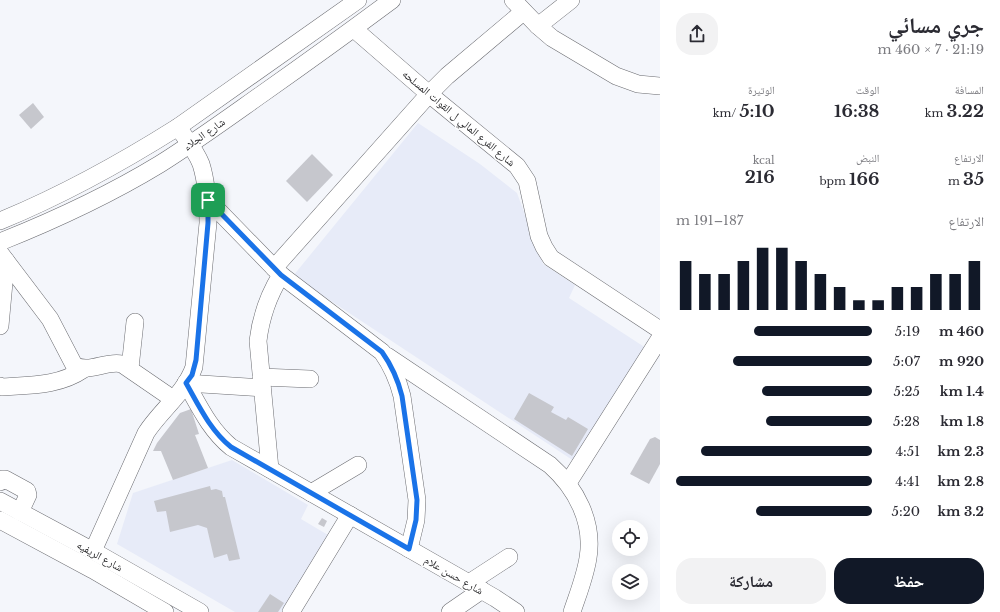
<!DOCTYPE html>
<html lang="ar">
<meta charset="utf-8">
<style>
body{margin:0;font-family:"Libre Baskerville","Noto Naskh Arabic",serif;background:#f2f2f3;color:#2b2b33;direction:rtl;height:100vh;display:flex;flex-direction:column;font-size:15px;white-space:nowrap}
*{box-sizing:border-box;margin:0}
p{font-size:13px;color:#7c7c81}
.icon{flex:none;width:22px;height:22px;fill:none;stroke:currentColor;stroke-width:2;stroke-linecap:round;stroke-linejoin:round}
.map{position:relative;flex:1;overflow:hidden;direction:ltr}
.drawer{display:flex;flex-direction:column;background:#fff;width:340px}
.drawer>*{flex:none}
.tools{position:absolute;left:612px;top:520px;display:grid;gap:8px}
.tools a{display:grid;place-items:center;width:36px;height:36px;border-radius:50%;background:#fff;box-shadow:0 4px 16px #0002;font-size:20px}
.pin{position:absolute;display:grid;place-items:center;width:34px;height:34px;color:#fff;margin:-17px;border-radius:8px;box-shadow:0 2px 6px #0006}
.round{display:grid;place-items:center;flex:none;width:42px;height:42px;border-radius:16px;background:#f2f2f3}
.overview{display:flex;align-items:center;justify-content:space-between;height:68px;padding:0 16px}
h1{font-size:22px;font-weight:700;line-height:30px}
.stats{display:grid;grid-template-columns:repeat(3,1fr);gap:6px;height:68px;padding:4px 16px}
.stats div{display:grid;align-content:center}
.stats b{font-size:17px;font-weight:700}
.stats small{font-size:11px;font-weight:400}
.stats p{font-size:11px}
.chart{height:112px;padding:8px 16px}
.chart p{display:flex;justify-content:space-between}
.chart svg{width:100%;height:72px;margin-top:4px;stroke:#111827;stroke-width:6}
.button{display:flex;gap:8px;margin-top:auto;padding:8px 16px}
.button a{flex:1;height:46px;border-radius:16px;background:#111827;color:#fff;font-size:16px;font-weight:700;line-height:46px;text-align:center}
.button a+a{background:#f2f2f3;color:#2b2b33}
ul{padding:0 16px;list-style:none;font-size:13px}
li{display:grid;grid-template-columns:64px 48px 1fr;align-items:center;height:30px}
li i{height:10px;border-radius:5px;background:#111827}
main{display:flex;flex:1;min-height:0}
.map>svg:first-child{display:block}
.built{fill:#e7ebf8}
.building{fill:#c6c7cd}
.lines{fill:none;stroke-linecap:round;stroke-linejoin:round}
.minor-casing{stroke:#6a6b70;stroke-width:18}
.minor{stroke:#fff;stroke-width:17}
.route-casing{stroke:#fff;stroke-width:8}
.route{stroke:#1a73e8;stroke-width:5}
.labels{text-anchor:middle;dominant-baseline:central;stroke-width:3;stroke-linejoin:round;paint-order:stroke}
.street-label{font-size:11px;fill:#2a2a2c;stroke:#fff}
</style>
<main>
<section class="drawer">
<div class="overview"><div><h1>جري مسائي</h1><p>21:19 · 7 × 460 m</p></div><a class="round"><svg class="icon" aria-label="share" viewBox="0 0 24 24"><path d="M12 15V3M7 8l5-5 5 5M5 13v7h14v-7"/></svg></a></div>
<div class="stats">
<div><p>المسافة</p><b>3.22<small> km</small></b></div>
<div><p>الوقت</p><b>16:38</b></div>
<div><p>الوتيرة</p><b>5:10<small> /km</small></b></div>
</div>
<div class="stats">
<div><p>الارتفاع</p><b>35<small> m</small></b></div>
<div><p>النبض</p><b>166<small> bpm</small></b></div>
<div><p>kcal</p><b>216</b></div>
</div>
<div class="chart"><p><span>الارتفاع</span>187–191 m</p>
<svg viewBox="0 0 160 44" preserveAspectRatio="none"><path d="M5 44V14M15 44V22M25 44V22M35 44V14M45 44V6M55 44V6M65 44V14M75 44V22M85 44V30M95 44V38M105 44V38M115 44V30M125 44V30M135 44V22M145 44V22M155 44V14"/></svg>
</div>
<ul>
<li><b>460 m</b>5:19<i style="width:60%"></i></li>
<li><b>920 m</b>5:07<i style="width:71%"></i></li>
<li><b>1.4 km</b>5:25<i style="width:56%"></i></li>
<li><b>1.8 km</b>5:28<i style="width:54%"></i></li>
<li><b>2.3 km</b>4:51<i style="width:87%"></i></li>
<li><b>2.8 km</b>4:41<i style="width:100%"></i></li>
<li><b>3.2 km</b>5:20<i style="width:59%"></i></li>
</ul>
<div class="button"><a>حفظ</a><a>مشاركة</a></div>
</section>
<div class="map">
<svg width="660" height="612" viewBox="0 0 660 612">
<rect width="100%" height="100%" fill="#f4f6fb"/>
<g class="built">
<path d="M418 123 480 164 517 193 543 264 575 285 569 298 646 348 577 463 293 276Z"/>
<path d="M232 460 308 505 301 519 328 535 284 612H235L117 544 133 493Z"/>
</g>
<g class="building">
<path d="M33 103 44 117 31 129 19 115Z"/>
<path d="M312 154 333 175 307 202 286 181Z"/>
<path d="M529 393 554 407 551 412 566 420 568 417 588 429 572 456 514 419Z"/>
<path d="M191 409 199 434 195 435 208 468 173 480 161 451H153L157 443 180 413Z"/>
<path d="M655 437 660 440V464L649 484 630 474 650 439Z"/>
<path d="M210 486 211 490 216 489 222 491 223 497H225L240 559 229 561 227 554 214 558 207 528 198 525 170 532 166 511 157 512 154 501Z"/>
<path d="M322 518 327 521 324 527 318 524Z"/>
<path d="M270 594 284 603 278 612H258Z"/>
</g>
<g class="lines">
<defs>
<g id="minor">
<path d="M513 0 538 26 552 38 616 76 638 84 660 86"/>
<path d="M538 26 571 0"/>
<path d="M354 29 429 94 517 166 527 181 539 236 544 247 551 258 660 330"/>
<path d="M208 200 281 275 382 352C392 366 398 380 402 396L417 500 416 520 409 549"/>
<path d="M0 221C63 195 121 163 178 127L358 0"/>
<path d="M0 242C55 220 109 195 160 164 195 142 228 118 262 94 306 63 349 32 392 0"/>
<path d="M0 253 50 319 74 365C89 374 106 360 122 364L173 399"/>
<path d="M274 268 429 94 447 76 523 12"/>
<path d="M0 326 6 261"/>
<path d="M387 356 550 465C576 488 594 522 588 558 585 577 578 594 572 612"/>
<path d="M130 368 135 322"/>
<path d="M261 377 310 379"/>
<path d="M186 383C199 406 210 430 231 447L495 598 516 612"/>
<path d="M186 383 262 388"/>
<path d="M0 386 2 387C32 385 59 386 84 369"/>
<path d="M270 469 258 341C261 316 268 296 281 275"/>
<path d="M0 482 2 479H5L27 491 28 495 20 512"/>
<path d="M568 483 660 338"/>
<path d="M311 493 358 465"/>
<path d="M0 501 93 551 200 612"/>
<path d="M0 520 93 570 165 612"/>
<path d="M93 551 146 433C160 411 185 393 194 367L208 223C208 203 207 183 201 164 196 151 186 139 178 127"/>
<path d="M469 583 509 557"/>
<path d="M291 612 350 515"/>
<path d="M450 612 482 590"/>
</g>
</defs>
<use href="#minor" class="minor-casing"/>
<use href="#minor" class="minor"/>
</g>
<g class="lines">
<defs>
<path id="route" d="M208 200 281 275 382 352C392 366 398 380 402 396L417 500 416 520 409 549 231 447C210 430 199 406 186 383L192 375 196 360 208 223Z"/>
</defs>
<use href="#route" class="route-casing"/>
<use href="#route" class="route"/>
</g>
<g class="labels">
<g class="street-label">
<text transform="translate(459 118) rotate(40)">شارع الفرع المالي ل القوات المسلحه</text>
<text transform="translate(204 134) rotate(-35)">شارع الجلاء</text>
<text transform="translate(100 556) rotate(29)">شارع الريفيه</text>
<text transform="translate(454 575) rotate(30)">شارع حسن علام</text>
</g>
</g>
</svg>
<div class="tools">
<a><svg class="icon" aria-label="locate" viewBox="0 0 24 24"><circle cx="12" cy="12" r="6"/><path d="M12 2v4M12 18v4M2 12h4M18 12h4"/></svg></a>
<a><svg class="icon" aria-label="layers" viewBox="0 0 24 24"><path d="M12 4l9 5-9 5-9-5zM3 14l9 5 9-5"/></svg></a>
</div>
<div class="pin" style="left:208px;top:200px;background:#1e9e55"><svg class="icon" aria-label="arrive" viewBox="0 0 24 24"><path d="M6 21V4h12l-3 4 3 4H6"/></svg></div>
</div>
</main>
